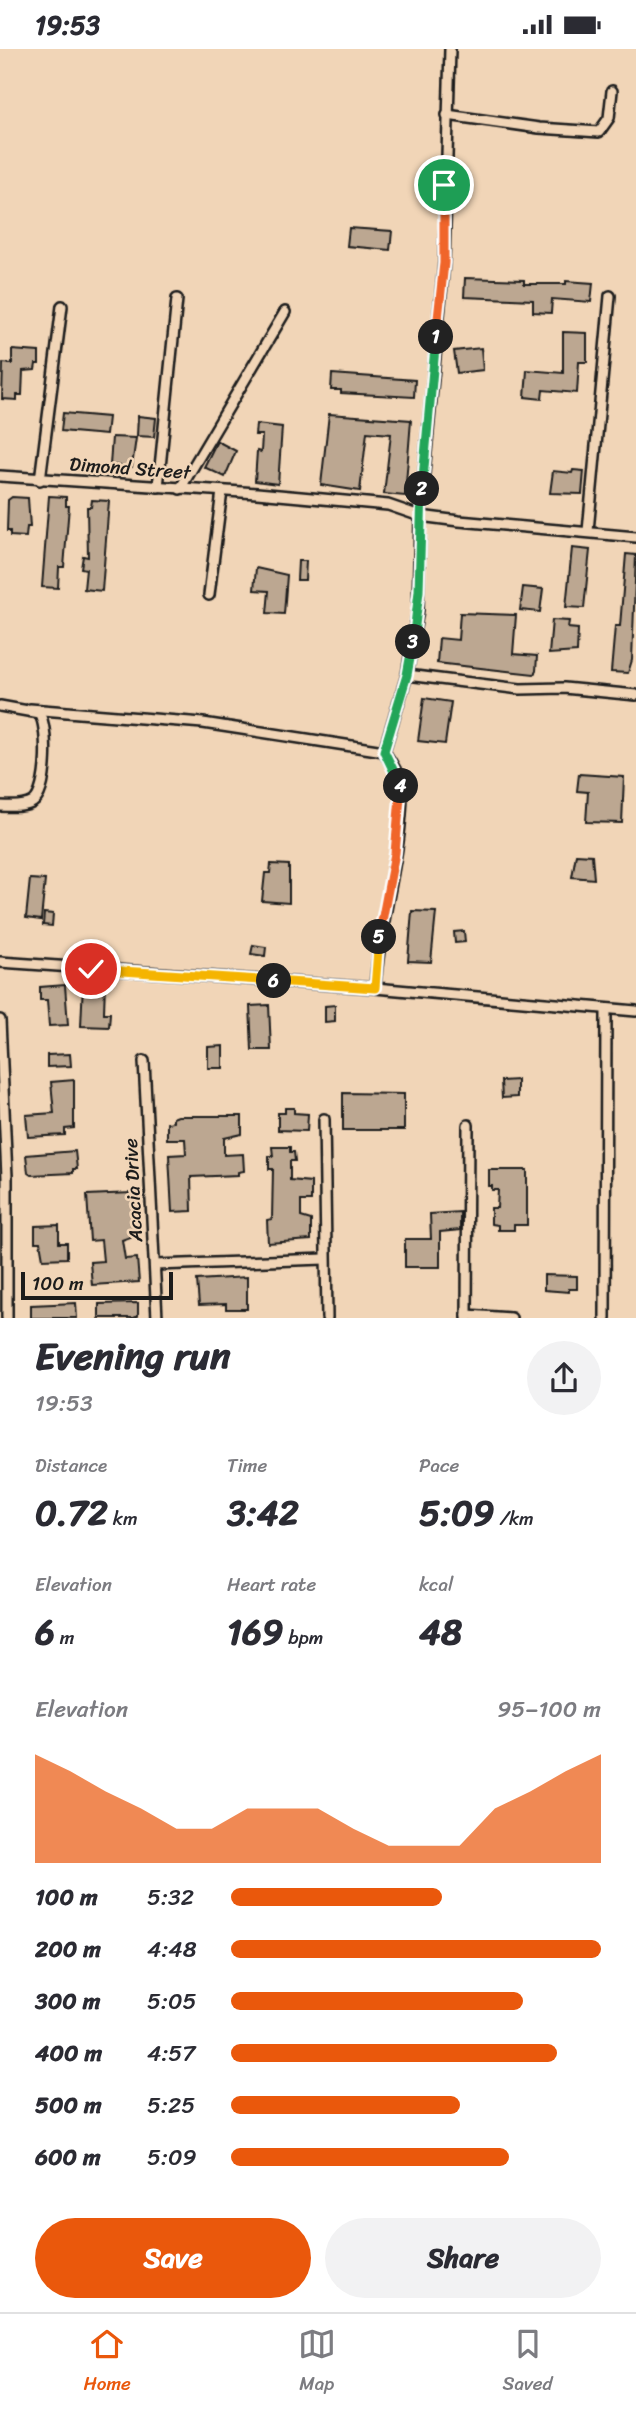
<!DOCTYPE html>
<meta charset="utf-8">
<style>
body{margin:0;font-family:Sriracha,sans-serif;background:#f2f2f3;color:#2b2b33;height:100vh;display:flex;flex-direction:column;font-size:26px;white-space:nowrap}
*{box-sizing:border-box;margin:0}
p{font-size:23px;color:#7c7c81}
.icon{flex:none;width:38px;height:38px;fill:none;stroke:currentColor;stroke-width:2;stroke-linecap:round;stroke-linejoin:round}
.map{position:relative;height:1269px;overflow:hidden}
.details{display:flex;flex-direction:column;background:#fff;flex:1}
.details>*{flex:none}
.scale{position:absolute;left:21px;bottom:18px;width:152px;box-sizing:border-box;padding-left:7px;border:4px solid #1c1c1c;border-top:0;font-size:19px;line-height:24px;white-space:nowrap;color:#1c1c1c;-webkit-text-stroke:5px #f1d5b7;paint-order:stroke}
.pin{position:absolute;display:grid;place-items:center;width:60px;height:60px;color:#fff;margin:-30px;border:4px solid #fff;border-radius:50%;box-shadow:0 2px 7px #0007}
.km{position:absolute;width:35px;height:35px;margin:-18px;border-radius:50%;background:#222;color:#fff;font-size:19px;line-height:35px;text-align:center}
.round{display:grid;place-items:center;flex:none;width:74px;height:74px;border-radius:37px;background:#f2f2f3}
.head{display:flex;align-items:center;justify-content:space-between;height:119px;padding:0 35px}
h1{font-size:38px;font-weight:700;line-height:52px}
.figures{display:grid;grid-template-columns:repeat(3,1fr);gap:10px;height:119px;padding:7px 35px}
.figures div{display:grid;align-content:center}
.figures b{font-size:35px;font-weight:700}
.figures small{font-size:19px;font-weight:400}
.figures p{font-size:19px}
.chart{height:196px;padding:14px 35px}
.chart p{display:flex;justify-content:space-between}
.chart svg{width:100%;height:126px;margin-top:7px;fill:#ea580c;opacity:.7}
.primary-button{display:flex;gap:14px;margin-top:auto;padding:14px 35px}
.primary-button a{flex:1;height:80px;border-radius:42px;background:#ea580c;color:#fff;font-size:28px;font-weight:700;line-height:80px;text-align:center}
.primary-button a+a{background:#f2f2f3;color:#2b2b33}
ul{padding:0 35px;list-style:none;font-size:23px}
li{display:grid;grid-template-columns:112px 84px 1fr;align-items:center;height:52px}
li i{height:18px;border-radius:9px;background:#ea580c}
.status{display:flex;justify-content:space-between;align-items:center;height:49px;padding:0 35px;background:#fff;direction:ltr}
.status svg{height:19px;fill:currentColor}
.tab-bar{display:flex;justify-content:space-around;align-items:center;height:98px;border-top:2px solid #e1e1e2;background:#fff;font-size:19px;color:#7c7c81}
.tab-bar a{display:grid;justify-items:center;gap:4px}
.tab-bar .current{color:#ea580c}
.map>svg:first-child{display:block}
.building{fill:#bca791;stroke:#1c1c1c;stroke-width:2}
.lines{fill:none;stroke-linecap:round;stroke-linejoin:round}
.minor-casing{stroke:#1c1c1c;stroke-width:14}
.minor{stroke:#f1d5b7;stroke-width:9}
.split-1-casing{stroke:#fff;stroke-width:14}
.split-2-casing{stroke:#fff;stroke-width:14}
.split-3-casing{stroke:#fff;stroke-width:14}
.split-4-casing{stroke:#fff;stroke-width:14}
.split-5-casing{stroke:#fff;stroke-width:14}
.split-6-casing{stroke:#fff;stroke-width:14}
.split-7-casing{stroke:#fff;stroke-width:14}
.split-1{stroke:#f0652b;stroke-width:9}
.split-2{stroke:#22a559;stroke-width:9}
.split-3{stroke:#22a559;stroke-width:9}
.split-4{stroke:#22a559;stroke-width:9}
.split-5{stroke:#f0652b;stroke-width:9}
.split-6{stroke:#f5b400;stroke-width:9}
.split-7{stroke:#f5b400;stroke-width:9}
.labels{text-anchor:middle;dominant-baseline:central;stroke-width:5;stroke-linejoin:round;paint-order:stroke}
.street-label{font-size:19px;fill:#1c1c1c;stroke:#f1d5b7}
</style>
<div class="status"><b>19:53</b><svg viewBox="0 0 49 12"><path d="M0 12V9h3v3zM5 12V6h3v6zM10 12V3h3v9zM15 12V0h3v12zM26 1h20v11H26zM47 4h2v5h-2z"/></svg></div>
<div class="map">
<svg width="636" height="1269" viewBox="0 0 636 1269">
<rect width="100%" height="100%" fill="#f1d5b7"/>
<filter id="ink" filterUnits="userSpaceOnUse"><feTurbulence type="fractalNoise" baseFrequency=".0143" numOctaves="2"/><feDisplacementMap in="SourceGraphic" scale="14" xChannelSelector="R" yChannelSelector="G"/><feConvolveMatrix kernelMatrix="1 2 1 2 8 2 1 2 1" color-interpolation-filters="sRGB"/></filter>
<g filter="url(#ink)">
<g class="building">
<path d="M349 179 392 182 390 201 347 197Z"/>
<path d="M465 229 524 231V235H566V232L593 234 591 253 552 250 551 264 533 263V251L464 248Z"/>
<path d="M563 283 587 284V313H579L577 344 543 341 542 350 525 348 527 321 563 324Z"/>
<path d="M481 299 483 321 457 324 454 302Z"/>
<path d="M12 301 39 303V315H36L35 321 23 322 22 346H17V351L2 350 3 314 12 315Z"/>
<path d="M332 325 415 331 414 348 341 344V341H331Z"/>
<path d="M63 364 108 368 106 386 61 382Z"/>
<path d="M329 365 411 371 405 447 384 445 391 385 367 383 360 442 321 436Z"/>
<path d="M138 367 156 369 154 388 137 387Z"/>
<path d="M256 375 282 378 278 435 255 432 257 402 261 403 262 386H255Z"/>
<path d="M112 388 136 389 132 418 110 416Z"/>
<path d="M217 392 236 402 225 428 204 418Z"/>
<path d="M573 421 584 422 582 445 550 444 553 422 572 424Z"/>
<path d="M49 447 66 448V457H69L64 518H59L58 539 42 538Z"/>
<path d="M12 448 28 449 30 478H27L26 488 10 487V482H7L8 451Z"/>
<path d="M92 451 109 452 102 542 84 540 86 520 81 519 83 507 88 508 87 458H91Z"/>
<path d="M572 499 590 501 584 559 566 558Z"/>
<path d="M626 505 636 506 632 611 628 624 611 623 615 577H620Z"/>
<path d="M298 512H306L305 531H297Z"/>
<path d="M256 519 287 526 284 565 267 564 269 542 254 541Z"/>
<path d="M523 538 543 540 540 563 520 561Z"/>
<path d="M460 564 516 566 513 605 537 607 536 622 534 625 437 614 439 589 458 591Z"/>
<path d="M552 571 569 572 568 579 578 580 577 603 549 605Z"/>
<path d="M424 649 451 653 445 695 418 692Z"/>
<path d="M579 725 624 728 622 774 586 773 588 743 577 742Z"/>
<path d="M576 805 592 806 594 830 572 828Z"/>
<path d="M271 815 289 816V854L262 852 265 824H270Z"/>
<path d="M30 830 45 831 41 871 26 869Z"/>
<path d="M412 862 436 863 431 913 408 912Z"/>
<path d="M44 864 53 865 52 877 43 876Z"/>
<path d="M464 882 465 893 455 894 454 883Z"/>
<path d="M253 896 266 898 265 907 251 905Z"/>
<path d="M83 934H105L104 964H110L109 978 81 977Z"/>
<path d="M65 936 68 976 49 977 47 951H40V938Z"/>
<path d="M269 956 271 1001H252L250 957Z"/>
<path d="M335 956V972L325 973V957Z"/>
<path d="M223 997V1019H208V998Z"/>
<path d="M70 1005 71 1017 47 1018V1006Z"/>
<path d="M74 1031V1079L65 1080V1086L28 1088 26 1066 54 1064 51 1033Z"/>
<path d="M517 1031V1048L502 1049 501 1032Z"/>
<path d="M343 1044 404 1045V1081H343Z"/>
<path d="M285 1059H294V1064L308 1065 307 1082 278 1081V1064H285Z"/>
<path d="M178 1067H242V1085L224 1089V1106L243 1105 244 1122 238 1123V1126L191 1128 192 1162 172 1163 169 1106 186 1105 185 1090H167V1074L173 1073V1069Z"/>
<path d="M272 1098H290V1103H294L295 1112H290V1131L311 1133V1152H301V1168L311 1171V1191L268 1194 267 1171 272 1170 273 1120H269V1107H273Z"/>
<path d="M75 1102 77 1120H73V1124L31 1126 28 1124 26 1106Z"/>
<path d="M489 1121H527V1176H514V1181H498V1176L491 1175V1159H497L498 1141H492V1137H489Z"/>
<path d="M132 1144 133 1187 122 1191 125 1210 137 1209 139 1233 92 1236 90 1213 103 1212 101 1191 90 1192 87 1146Z"/>
<path d="M460 1163V1181L440 1183V1218H405V1190H431L430 1165Z"/>
<path d="M59 1176V1194H67V1209L43 1210 40 1193H35V1177Z"/>
<path d="M544 1226 577 1227V1240H569V1243L544 1241Z"/>
<path d="M247 1228V1260H226V1255L199 1256 197 1231Z"/>
<path d="M76 1254 77 1269H31V1256Z"/>
<path d="M138 1254V1267L134 1269H99V1255Z"/>
</g>
<g class="lines">
<defs>
<g id="minor">
<path d="M447 66 539 79 599 83 609 69 612 42"/>
<path d="M0 427 257 444 388 456 420 467 459 472 636 488"/>
<path d="M40 431 62 257"/>
<path d="M158 438 177 250"/>
<path d="M180 440 285 263"/>
<path d="M588 482 610 247"/>
<path d="M209 546 222 442"/>
<path d="M407 626 520 640 564 639 636 646"/>
<path d="M0 657 39 664C49 678 48 743 33 753 24 759 10 757 0 757"/>
<path d="M30 660 203 674 384 702 407 626 418 561 420 467 444 214 450 0"/>
<path d="M0 913 375 939 636 962"/>
<path d="M375 939C379 872 402 807 402 741 402 728 390 713 384 702"/>
<path d="M0 971 7 1128V1269"/>
<path d="M144 1012 157 1269"/>
<path d="M324 1070 327 1269"/>
<path d="M155 1216 325 1210"/>
<path d="M467 1266 511 1269"/>
<path d="M467 1269 468 1076"/>
<path d="M605 1269 606 961"/>
</g>
</defs>
<use href="#minor" class="minor-casing"/>
<use href="#minor" class="minor"/>
</g>
</g>
<g class="lines" filter="url(#ink)">
<defs>
<path id="split-1" d="M436 288 444 214V136"/>
<path id="split-2" d="M422 440 436 288"/>
<path id="split-3" d="M413 593 419 542 422 440"/>
<path id="split-4" d="M401 737 384 702 407 626 413 593"/>
<path id="split-5" d="M379 888 395 804 401 737"/>
<path id="split-6" d="M274 932 375 939 379 888"/>
<path id="split-7" d="M91 920 274 932"/>
</defs>
<use href="#split-1" class="split-1-casing"/>
<use href="#split-2" class="split-2-casing"/>
<use href="#split-3" class="split-3-casing"/>
<use href="#split-4" class="split-4-casing"/>
<use href="#split-5" class="split-5-casing"/>
<use href="#split-6" class="split-6-casing"/>
<use href="#split-7" class="split-7-casing"/>
<use href="#split-1" class="split-1"/>
<use href="#split-2" class="split-2"/>
<use href="#split-3" class="split-3"/>
<use href="#split-4" class="split-4"/>
<use href="#split-5" class="split-5"/>
<use href="#split-6" class="split-6"/>
<use href="#split-7" class="split-7"/>
</g>
<g class="labels">
<g class="street-label">
<text transform="translate(130 419) rotate(4)">Dimond Street</text>
<text transform="translate(133 1141) rotate(-93)">Acacia Drive</text>
</g>
</g>
</svg>
<div class="scale">100 m</div>
<div class="pin" style="left:444px;top:136px;background:#1e9e55"><svg class="icon" aria-label="arrive" viewBox="0 0 24 24"><path d="M6 21V4h12l-3 4 3 4H6"/></svg></div>
<div class="pin" style="left:91px;top:920px;background:#d93025"><svg class="icon" aria-label="check" viewBox="0 0 24 24"><path d="M5 12l5 5 9-10"/></svg></div>
<b class="km" style="left:436px;top:288px">1</b>
<b class="km" style="left:422px;top:440px">2</b>
<b class="km" style="left:413px;top:593px">3</b>
<b class="km" style="left:401px;top:737px">4</b>
<b class="km" style="left:379px;top:888px">5</b>
<b class="km" style="left:274px;top:932px">6</b>
</div>
<section class="details">
<div class="head"><div><h1>Evening run</h1><p>19:53</p></div><a class="round"><svg class="icon" aria-label="share" viewBox="0 0 24 24"><path d="M12 15V3M7 8l5-5 5 5M5 13v7h14v-7"/></svg></a></div>
<div class="figures">
<div><p>Distance</p><b>0.72<small> km</small></b></div>
<div><p>Time</p><b>3:42</b></div>
<div><p>Pace</p><b>5:09<small> /km</small></b></div>
</div>
<div class="figures">
<div><p>Elevation</p><b>6<small> m</small></b></div>
<div><p>Heart rate</p><b>169<small> bpm</small></b></div>
<div><p>kcal</p><b>48</b></div>
</div>
<div class="chart"><p><span>Elevation</span>95–100 m</p>
<svg viewBox="0 0 160 44" preserveAspectRatio="none"><path d="M0 44V6L10 12L20 19L30 25L40 32L50 32L60 25L70 25L80 25L90 32L100 38L110 38L120 38L130 25L140 19L150 12L160 6V44z"/></svg>
</div>
<ul>
<li><b>100 m</b>5:32<i style="width:57%"></i></li>
<li><b>200 m</b>4:48<i style="width:100%"></i></li>
<li><b>300 m</b>5:05<i style="width:79%"></i></li>
<li><b>400 m</b>4:57<i style="width:88%"></i></li>
<li><b>500 m</b>5:25<i style="width:62%"></i></li>
<li><b>600 m</b>5:09<i style="width:75%"></i></li>
</ul>
<div class="primary-button"><a>Save</a><a>Share</a></div>
</section>
<nav class="tab-bar">
<a class="current"><svg class="icon" aria-label="home" viewBox="0 0 24 24"><path d="M3 11l9-7 9 7M6 9v11h12V9"/></svg>Home</a>
<a><svg class="icon" aria-label="map" viewBox="0 0 24 24"><path d="M3 6l6-2 6 2 6-2v14l-6 2-6-2-6 2zM9 4v14M15 6v14"/></svg>Map</a>
<a><svg class="icon" aria-label="saved" viewBox="0 0 24 24"><path d="M7 4h10v16l-5-4-5 4z"/></svg>Saved</a>
</nav>
